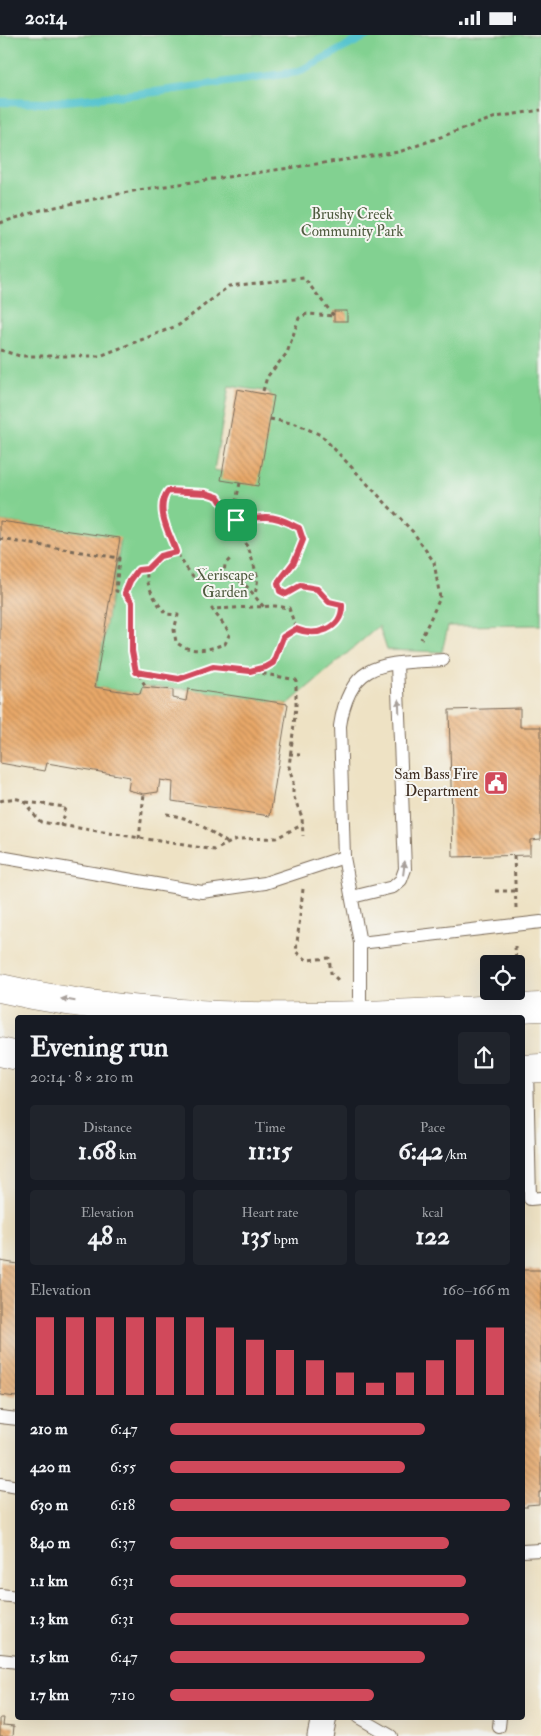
<!DOCTYPE html>
<meta charset="utf-8">
<style>
body{margin:0;font-family:"IM FELL Double Pica",serif;background:#20242c;color:#f1f3f6;height:100vh;display:flex;flex-direction:column;font-size:19px;white-space:nowrap}
*{box-sizing:border-box;margin:0}
p{font-size:16px;color:#9ea1a6}
.icon{flex:none;width:28px;height:28px;fill:none;stroke:currentColor;stroke-width:2;stroke-linecap:round;stroke-linejoin:round}
.map{position:relative;flex:1;overflow:hidden}
.drawer{position:absolute;left:15px;top:980px;width:510px;height:705px;display:flex;flex-direction:column;background:#171b24;border-radius:5px;box-shadow:0 5px 20px #0002}
.drawer>*{flex:none}
.controls{position:absolute;left:480px;top:920px;display:grid;gap:10px}
.controls a{display:grid;place-items:center;width:45px;height:45px;border-radius:5px;background:#171b24;box-shadow:0 5px 20px #0002;font-size:25px}
.pin{position:absolute;display:grid;place-items:center;width:42px;height:42px;color:#fff;margin:-21px;border-radius:10px;box-shadow:0 2px 8px #0006}
.round{display:grid;place-items:center;flex:none;width:52px;height:52px;border-radius:5px;background:#20242c}
.summary{display:flex;align-items:center;justify-content:space-between;height:85px;padding:0 15px}
h1{font-size:28px;font-weight:800;line-height:38px}
.figures{display:grid;grid-template-columns:repeat(3,1fr);gap:8px;height:85px;padding:5px 15px}
.figures div{display:grid;align-content:center;border-radius:5px;background:#20242c;text-align:center}
.figures b{font-size:25px;font-weight:800}
.figures small{font-size:14px;font-weight:400}
.figures p{font-size:14px}
.chart{height:140px;padding:10px 15px}
.chart p{display:flex;justify-content:space-between}
.chart svg{width:100%;height:90px;margin-top:5px;stroke:#d1495b;stroke-width:6}
ul{padding:0 15px;list-style:none;font-size:16px}
li{display:grid;grid-template-columns:80px 60px 1fr;align-items:center;height:38px}
li i{height:12px;border-radius:6px;background:#d1495b}
.status{display:flex;justify-content:space-between;align-items:center;height:35px;padding:0 25px;background:#171b24;direction:ltr}
.status svg{height:14px;fill:currentColor}
.map>svg:first-child{display:block}
.green{fill:#82d191;stroke:#5e7e58;fill-rule:evenodd}
.lines{fill:none;stroke-linecap:round;stroke-linejoin:round}
.stream{stroke:#58c5cf;stroke-width:8}
.building{fill:url(#building-back-hatch)}
.service-casing{stroke:#7a6a58;stroke-width:14}
.minor-casing{stroke:#7a6a58;stroke-width:27}
.tertiary-casing{stroke:#7a6a58;stroke-width:29}
.path{stroke:#7a6a58;stroke-width:3;stroke-dasharray:4 4;stroke-linecap:butt}
.service{stroke:#fff;stroke-width:12}
.minor{stroke:#fff;stroke-width:25}
.tertiary{stroke:#fff;stroke-width:28}
.oneway{fill:#a79f9a}
.route-casing{stroke:#fff;stroke-width:10}
.route{stroke:#d1495b;stroke-width:6}
.labels{text-anchor:middle;dominant-baseline:central;stroke-width:4;stroke-linejoin:round;paint-order:stroke}
.park-label{font-size:15px;fill:#505c40;stroke:#f6f6f2}
.poi-label{font-size:15px;fill:#3b2a1e;stroke:#f6f6f2;text-anchor:end}
</style>
<div class="status"><b>20:14</b><svg viewBox="0 0 49 12"><path d="M0 12V9h3v3zM5 12V6h3v6zM10 12V3h3v9zM15 12V0h3v12zM26 1h20v11H26zM47 4h2v5h-2z"/></svg></div>
<div class="map">
<svg width="541" height="1701" viewBox="0 0 541 1701">
<defs>
<pattern id="building-back-hatch" width="6" height="6" patternUnits="userSpaceOnUse" patternTransform="scale(1.25)"><rect width="6" height="6" fill="#e8a869"/><path d="M-1 5l2 2M0 0l6 6M5-1l2 2" fill="none" stroke="#bd8956"/></pattern>
</defs>
<rect width="100%" height="100%" fill="#f6f6f2"/>
<filter id="ink" filterUnits="userSpaceOnUse"><feTurbulence type="fractalNoise" baseFrequency=".02" numOctaves="2"/><feDisplacementMap in="SourceGraphic" scale="10" xChannelSelector="R" yChannelSelector="G"/><feConvolveMatrix kernelMatrix="1 2 1 2 8 2 1 2 1" color-interpolation-filters="sRGB"/></filter>
<filter id="wash" filterUnits="userSpaceOnUse"><feTurbulence type="fractalNoise" baseFrequency=".0096" numOctaves="4" result="noise"/><feDisplacementMap in="SourceGraphic" scale="20" xChannelSelector="R" yChannelSelector="G"/><feGaussianBlur stdDeviation="1.12" result="paint"/><feColorMatrix in="noise" values="0 0 0 0 0 0 0 0 0 0 0 0 0 0 0 0 0 1.4 0 .05"/><feComposite in="paint" operator="in"/></filter>
<g filter="url(#wash)">
<rect width="100%" height="100%" fill="#eee2c4"/>
<path class="green" d="M0 0H541V590L448 591 442 617 387 615 379 591 288 669 188 654 142 652 140 659 95 652 121 504 0 486ZM229 351 270 357 258 443 214 435Z"/>
<g class="lines">
<path class="stream" d="M0 67 45 68 155 57 298 37 368 0"/>
</g>
<g id="blocks">
<g class="building">
<rect x="334" y="276" width="13" height="10"/>
<path d="M237 354 274 361 258 451 221 445Z"/>
<path d="M0 486 120 503 95 652 140 659 142 652 173 655V663L186 666 188 654 288 669 270 781 172 766 173 747 160 745 158 757 144 759 128 755 130 742 47 728 45 736 0 728Z"/>
<path d="M520 673V692H541V804L530 805V820L453 822 449 675Z"/>
<path d="M0 1226 18 1229V1354L16 1362 0 1360Z"/>
<path d="M522 1235H541V1457H539V1469L527 1470V1472H522Z"/>
<path d="M0 1683H4L3 1690 14 1691 13 1701H0Z"/>
</g>
</g>
</g>
<g filter="url(#ink)">
<use href="#blocks" fill-opacity="0" stroke="#7a6a58" stroke-width="1"/>
<g class="lines">
<defs>
<g id="service">
<path d="M0 822 202 857 265 848 344 822"/>
<path d="M352 862 393 852 401 845 405 834 397 629"/>
<path d="M360 908 541 887"/>
<path d="M360 981V908L344 822 340 691C350 623 386 629 443 625"/>
<path d="M527 1034 530 1164 541 1163"/>
<path d="M0 1382 18 1384"/>
<path d="M0 1449 18 1452"/>
<path d="M522 1516 541 1515"/>
<path d="M0 1560 18 1562"/>
<path d="M0 1625 18 1627"/>
<path d="M358 1682 391 1701"/>
<path d="M499 1692 500 1682"/>
</g>
<path id="minor" d="M320 1701 324 1682"/>
<g id="tertiary">
<path d="M0 953C178 994 361 981 541 972"/>
<path d="M0 1017 18 1021"/>
<path d="M522 1034 541 1033"/>
</g>
</defs>
<use href="#service" class="service-casing"/>
<use href="#minor" class="minor-casing"/>
<use href="#tertiary" class="tertiary-casing"/>
<g class="path">
<path d="M0 188 41 175 138 155 399 117 496 82 541 75"/>
<path d="M0 315 20 321H100L179 290 229 251 304 243 334 281"/>
<path d="M263 356 267 342 287 318 299 283 307 279 334 281"/>
<path d="M270 384 296 389 321 400 413 497 434 527 440 563 421 604"/>
<path d="M240 448 236 466V499L248 512 258 543 255 560"/>
<path d="M0 504 119 523 116 556 125 558"/>
<path d="M147 535 160 521 176 517"/>
<path d="M224 540C247 545 249 556 264 572"/>
<path d="M296 594C292 597 285 599 283 603 268 625 286 628 250 636L296 645V672L289 732 293 747V760L302 782 303 801"/>
<path d="M136 637 179 644 213 632 250 636"/>
<path d="M145 650C127 624 134 596 132 567L125 558 130 546 138 535H147C145 550 156 567 166 579L178 580 174 595 176 607C191 619 207 615 225 609L230 598 212 574 275 571 289 573 296 594C315 602 343 595 342 570L329 567 317 554 300 551 286 559 280 556 278 547 294 527 299 515 303 505 299 493C288 488 277 481 264 482 252 482 244 487 232 484L218 461 206 458 168 456C152 476 178 525 193 541L203 543 224 540 225 529 232 522"/>
<path d="M289 719 300 720"/>
<path d="M0 766C30 758 24 773 41 787L215 815 237 804 276 803 302 790"/>
<path d="M26 767 65 772 61 791"/>
<path d="M166 779C196 784 205 793 229 809"/>
<path d="M139 804 144 759"/>
<path d="M514 821 516 873"/>
<path d="M303 854 296 917 307 925 329 923 331 938 340 947"/>
<path d="M495 856H515"/>
<path d="M515 911 516 929"/>
</g>
<use href="#service" class="service"/>
<use href="#minor" class="minor"/>
<use href="#tertiary" class="tertiary"/>
</g>
<defs><path id="oneway-solid" d="M-6-.8H1V-3.2L6.5 0L1 3.2V.8H-6Z" transform="scale(1.25)"/></defs>
<g class="oneway">
<use href="#oneway-solid" transform="translate(399 671) rotate(-92)"/>
<use href="#oneway-solid" transform="translate(404 833) rotate(-83)"/>
<use href="#oneway-solid" transform="translate(68 965) rotate(-171)"/>
</g>
</g>
<g class="lines" filter="url(#ink)">
<defs>
<path id="route" d="M168 456 206 458 218 462 232 484C244 487 252 482 264 482 277 481 288 488 299 493L303 505 299 515 294 527 278 548 280 556 286 559 300 551 317 554 329 567 342 570C343 595 315 602 296 594L283 602 273 628 266 632 250 636 213 632 179 644 136 637 132 616V567L125 558 130 546 138 535 147 534 160 521 176 517C170 499 154 474 168 456Z"/>
</defs>
<use href="#route" class="route-casing"/>
<use href="#route" class="route"/>
</g>
<defs>
<symbol id="civic-square" viewBox="-11 -11 22 22"><rect x="-9" y="-9" width="18" height="18" rx="4" fill="#d1495b" stroke="#f6f6f2"/><path d="M-.6-6.5H3V-4.5H.6V-3L4-1V1h2V6H-6V1h2V-1L-.6-3ZM-1.2 2.5V6h2.4V2.5Z" fill="#fff"/></symbol>
</defs>
<g fill-rule="evenodd">
<use href="#civic-square" x="482" y="734" width="28" height="28"/>
</g>
<g class="labels">
<g class="park-label">
<text x="352" y="179">Brushy Creek<tspan x="352" dy="17">Community Park</tspan></text>
<text x="225" y="540">Xeriscape<tspan x="225" dy="17">Garden</tspan></text>
</g>
<g class="poi-label">
<text x="478" y="739">Sam Bass Fire<tspan x="478" dy="17">Department</tspan></text>
</g>
</g>
</svg>
<div class="controls">
<a><svg class="icon" aria-label="locate" viewBox="0 0 24 24"><circle cx="12" cy="12" r="6"/><path d="M12 2v4M12 18v4M2 12h4M18 12h4"/></svg></a>
</div>
<div class="pin" style="left:236px;top:485px;background:#1e9e55"><svg class="icon" aria-label="arrive" viewBox="0 0 24 24"><path d="M6 21V4h12l-3 4 3 4H6"/></svg></div>
<section class="drawer">
<div class="summary"><div><h1>Evening run</h1><p>20:14 · 8 × 210 m</p></div><a class="round"><svg class="icon" aria-label="share" viewBox="0 0 24 24"><path d="M12 15V3M7 8l5-5 5 5M5 13v7h14v-7"/></svg></a></div>
<div class="figures">
<div><p>Distance</p><b>1.68<small> km</small></b></div>
<div><p>Time</p><b>11:15</b></div>
<div><p>Pace</p><b>6:42<small> /km</small></b></div>
</div>
<div class="figures">
<div><p>Elevation</p><b>48<small> m</small></b></div>
<div><p>Heart rate</p><b>135<small> bpm</small></b></div>
<div><p>kcal</p><b>122</b></div>
</div>
<div class="chart"><p><span>Elevation</span>160–166 m</p>
<svg viewBox="0 0 160 44" preserveAspectRatio="none"><path d="M5 44V6M15 44V6M25 44V6M35 44V6M45 44V6M55 44V6M65 44V11M75 44V17M85 44V22M95 44V27M105 44V33M115 44V38M125 44V33M135 44V27M145 44V17M155 44V11"/></svg>
</div>
<ul>
<li><b>210 m</b>6:47<i style="width:75%"></i></li>
<li><b>420 m</b>6:55<i style="width:69%"></i></li>
<li><b>630 m</b>6:18<i style="width:100%"></i></li>
<li><b>840 m</b>6:37<i style="width:82%"></i></li>
<li><b>1.1 km</b>6:31<i style="width:87%"></i></li>
<li><b>1.3 km</b>6:31<i style="width:88%"></i></li>
<li><b>1.5 km</b>6:47<i style="width:75%"></i></li>
<li><b>1.7 km</b>7:10<i style="width:60%"></i></li>
</ul>
</section>
</div>
